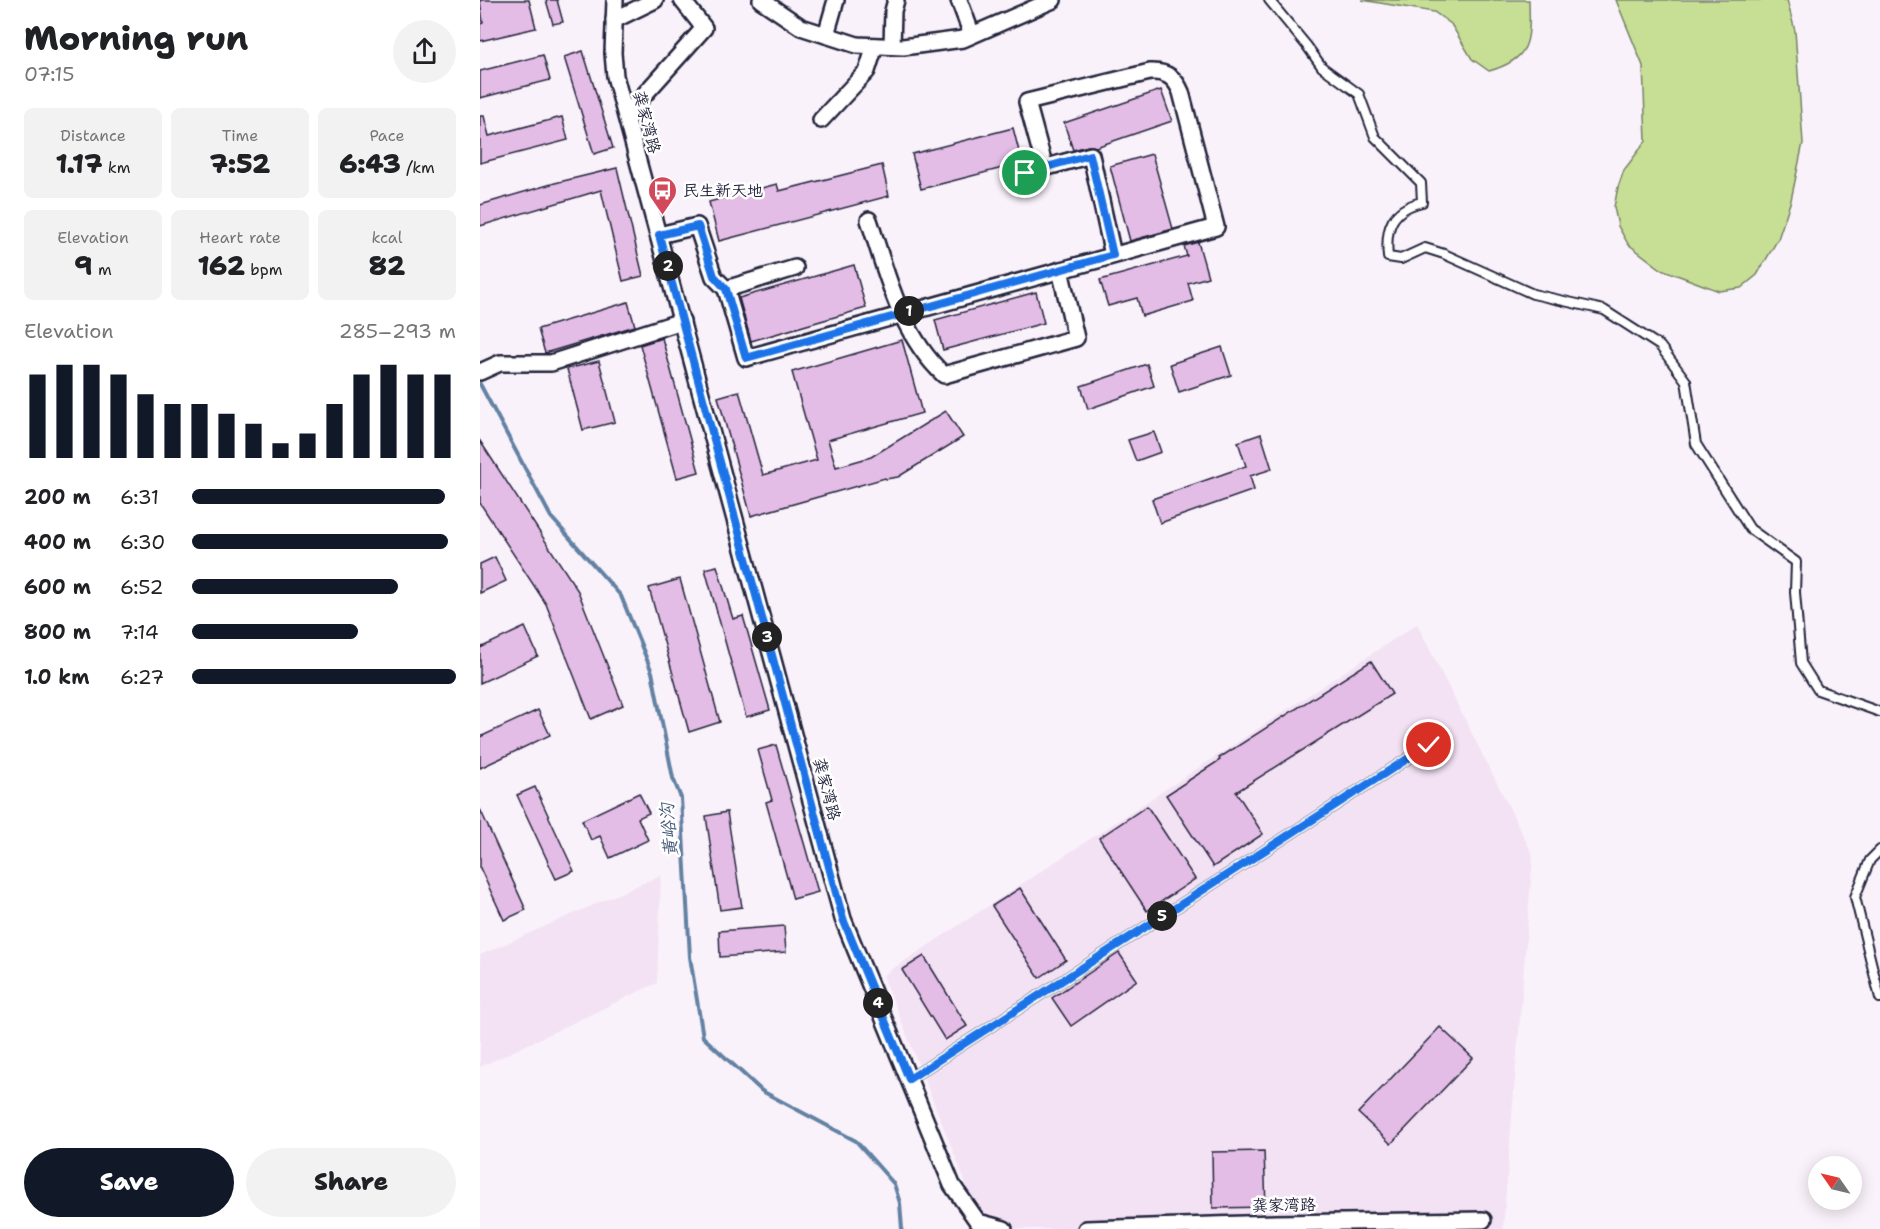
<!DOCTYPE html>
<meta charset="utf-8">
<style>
body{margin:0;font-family:"Shantell Sans","LXGW WenKai TC",sans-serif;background:#f2f2f2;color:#202124;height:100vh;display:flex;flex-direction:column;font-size:22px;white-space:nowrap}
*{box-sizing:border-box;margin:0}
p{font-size:20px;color:#757577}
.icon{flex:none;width:33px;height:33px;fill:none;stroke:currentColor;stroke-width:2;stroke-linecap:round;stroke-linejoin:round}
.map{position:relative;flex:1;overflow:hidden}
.sheet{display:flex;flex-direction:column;background:#fff;width:480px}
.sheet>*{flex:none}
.needle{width:39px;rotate:304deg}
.controls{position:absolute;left:1328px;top:1156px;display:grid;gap:12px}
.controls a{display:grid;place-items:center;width:54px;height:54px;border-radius:50%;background:#fff;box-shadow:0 3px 15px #0003;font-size:30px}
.pin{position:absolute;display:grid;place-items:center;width:51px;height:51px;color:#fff;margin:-26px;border:3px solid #fff;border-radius:50%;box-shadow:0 2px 6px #0007}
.km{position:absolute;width:30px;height:30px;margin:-15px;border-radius:50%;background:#222;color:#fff;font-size:16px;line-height:30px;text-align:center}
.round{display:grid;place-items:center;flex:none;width:63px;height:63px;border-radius:32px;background:#f2f2f2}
.overview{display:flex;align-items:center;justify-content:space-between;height:102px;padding:0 24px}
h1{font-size:33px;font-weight:800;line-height:45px}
.metrics{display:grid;grid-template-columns:repeat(3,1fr);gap:9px;height:102px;padding:6px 24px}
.metrics div{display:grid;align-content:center;border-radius:9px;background:#f2f2f2;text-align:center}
.metrics b{font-size:26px;font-weight:800}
.metrics small{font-size:16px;font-weight:400}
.metrics p{font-size:16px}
.chart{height:168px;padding:12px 24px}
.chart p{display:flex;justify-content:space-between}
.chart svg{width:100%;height:108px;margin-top:6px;stroke:#111827;stroke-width:6}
.action{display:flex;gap:12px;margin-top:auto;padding:12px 24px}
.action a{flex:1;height:69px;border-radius:36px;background:#111827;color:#fff;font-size:24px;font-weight:800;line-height:69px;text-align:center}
.action a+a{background:#f2f2f2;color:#202124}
ul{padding:0 24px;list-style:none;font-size:20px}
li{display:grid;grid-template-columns:96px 72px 1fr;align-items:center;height:45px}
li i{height:15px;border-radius:8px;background:#111827}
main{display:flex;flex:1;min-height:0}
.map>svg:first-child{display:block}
.built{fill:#f3e2f4}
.green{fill:#c7df95;stroke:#748068;stroke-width:1.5}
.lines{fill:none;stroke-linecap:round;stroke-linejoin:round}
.stream{stroke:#6281a3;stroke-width:4}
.building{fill:#e4bde6;stroke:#22223b;stroke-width:1.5}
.lane-casing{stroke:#22223b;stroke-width:12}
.street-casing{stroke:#22223b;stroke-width:20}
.lane{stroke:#fff;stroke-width:8}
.street{stroke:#fff;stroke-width:15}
.route-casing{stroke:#fff;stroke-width:12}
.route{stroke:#1a73e8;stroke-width:8}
.labels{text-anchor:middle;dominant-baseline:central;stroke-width:5;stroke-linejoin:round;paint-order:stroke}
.street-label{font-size:16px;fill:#22223b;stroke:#fff}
.poi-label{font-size:16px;fill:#22223b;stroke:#fff;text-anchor:start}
.water-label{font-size:18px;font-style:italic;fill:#475978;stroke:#fff}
</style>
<main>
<section class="sheet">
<div class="overview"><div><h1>Morning run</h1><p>07:15</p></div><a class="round"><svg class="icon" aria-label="share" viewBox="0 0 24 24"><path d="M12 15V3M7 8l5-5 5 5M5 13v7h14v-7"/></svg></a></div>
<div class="metrics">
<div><p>Distance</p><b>1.17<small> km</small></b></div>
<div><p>Time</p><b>7:52</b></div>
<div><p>Pace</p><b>6:43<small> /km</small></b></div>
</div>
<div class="metrics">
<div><p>Elevation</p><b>9<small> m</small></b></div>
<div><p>Heart rate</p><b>162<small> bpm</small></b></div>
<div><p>kcal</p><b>82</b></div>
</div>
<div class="chart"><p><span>Elevation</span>285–293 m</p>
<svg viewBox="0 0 160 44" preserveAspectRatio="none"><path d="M5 44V10M15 44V6M25 44V6M35 44V10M45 44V18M55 44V22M65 44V22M75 44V26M85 44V30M95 44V38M105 44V34M115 44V22M125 44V10M135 44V6M145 44V10M155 44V10"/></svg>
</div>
<ul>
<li><b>200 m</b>6:31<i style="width:96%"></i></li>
<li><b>400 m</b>6:30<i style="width:97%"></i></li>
<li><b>600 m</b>6:52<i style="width:78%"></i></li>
<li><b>800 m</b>7:14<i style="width:63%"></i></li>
<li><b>1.0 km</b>6:27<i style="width:100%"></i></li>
</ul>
<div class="action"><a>Save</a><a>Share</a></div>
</section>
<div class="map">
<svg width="1400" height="1229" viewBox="0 0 1400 1229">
<rect width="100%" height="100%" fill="#faf2fa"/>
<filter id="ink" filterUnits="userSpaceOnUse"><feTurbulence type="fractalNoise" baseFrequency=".0167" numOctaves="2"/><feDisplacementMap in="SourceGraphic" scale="12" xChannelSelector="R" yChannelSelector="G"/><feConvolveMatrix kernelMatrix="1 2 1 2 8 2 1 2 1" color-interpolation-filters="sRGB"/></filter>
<g filter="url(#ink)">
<g class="built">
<path d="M937 624 1053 855 1023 1229H499L498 1214 403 975Z"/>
<path d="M181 875 177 983 0 1067V955Z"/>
</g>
<g class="green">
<path d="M882 0H1049C1050 40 1052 59 1009 71L992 59 971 24 954 12Z"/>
<path d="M1136 0H1307L1315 31 1323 143 1311 200 1298 239 1277 275 1261 288 1239 291 1181 269 1148 244 1138 226 1134 207 1138 187 1144 170 1166 141 1163 66Z"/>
</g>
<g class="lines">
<path class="stream" d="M0 384 71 517 141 596 172 672 193 778 201 798 210 957 223 1037 282 1091 376 1141 414 1184 420 1203 422 1229"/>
</g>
<g class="building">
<path d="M0 0H49L56 28 0 41V24L3 23Z"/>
<path d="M66 0H77L83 22 73 24Z"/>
<path d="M103 51 133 148 114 154 84 57Z"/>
<path d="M63 55 70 80 0 98V71Z"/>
<path d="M681 90 692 121 616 147 608 146 593 150 584 123Z"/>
<path d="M0 116H4L9 136 82 117 88 140 0 163Z"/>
<path d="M533 128 542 163 441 189 432 154Z"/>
<path d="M672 154 693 229 650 241 630 166Z"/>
<path d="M402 165 409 196 239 241 229 202 297 184 299 191Z"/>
<path d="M137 168 163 276 143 281 121 190 0 226V205L75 183Z"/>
<path d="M718 242 728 277 708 283 713 301 662 316 657 298 628 306 620 280 707 256 704 246Z"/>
<path d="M374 265 386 308 271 341 259 298Z"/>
<path d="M556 292 564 323 463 350 455 320Z"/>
<path d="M148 302 155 326 65 353 58 329Z"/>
<path d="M182 338 219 472 197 478 160 345Z"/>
<path d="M422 340 442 413 348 440 356 467 391 457 466 411 483 437 418 477 406 479 405 478 271 516 238 397 259 391 283 475 337 460 312 372Z"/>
<path d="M742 347 751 375 699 392 690 364Z"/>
<path d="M119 361 135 422 103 430 87 369Z"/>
<path d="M667 364 674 386 608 409 601 386Z"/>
<path d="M674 432 681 452 656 461 648 440Z"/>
<path d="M781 434 792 469 770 476 774 490 680 523 672 499 766 466 758 442Z"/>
<path d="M0 441 98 591 143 705 111 719 66 604 0 503Z"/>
<path d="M15 557 26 581 0 593V564Z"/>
<path d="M237 566 253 619 263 616 290 710 266 717 225 569Z"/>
<path d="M200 579 240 722 209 732 169 588Z"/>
<path d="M45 627 58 656 0 683V648Z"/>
<path d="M891 661 912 694 756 792 783 834 733 867 686 795 740 760 739 758Z"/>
<path d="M58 710 70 735 0 768V737Z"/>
<path d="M296 745 338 892 313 899 286 802 292 800 278 750Z"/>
<path d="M55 787 94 871 76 879 37 795Z"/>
<path d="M159 793 169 813 158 818 168 840 130 858 120 836 111 840 102 820Z"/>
<path d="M667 806 715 879 667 911 619 838Z"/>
<path d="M0 809 46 910 24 920 0 868Z"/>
<path d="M247 812 262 907 240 910 226 816Z"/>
<path d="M540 888 586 960 559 978 512 906Z"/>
<path d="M304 926 306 952 240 957 239 931Z"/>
<path d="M639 953 657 980 591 1026 572 998Z"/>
<path d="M444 956 487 1026 465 1040 422 970Z"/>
<path d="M960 1027 993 1058 911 1144 878 1113Z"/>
<path d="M784 1151 786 1207 733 1208 732 1152Z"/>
</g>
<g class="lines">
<defs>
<g id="lane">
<path d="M789 0 827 46 842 67 879 94 895 137 941 183 942 202C912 209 905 227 908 257L921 259 945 248 964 254 1053 294 1124 310 1180 346 1206 381 1216 444 1270 529 1316 562 1315 592 1321 663 1338 690 1400 712"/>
<path d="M1400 850 1390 860 1375 897 1400 998"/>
<path d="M429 1079 949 745"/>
</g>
<g id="street">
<path d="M135 0 133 53 135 76 363 919 472 1185 498 1222 524 1229"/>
<path d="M281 0 321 27 377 45 423 47 483 39 573 0"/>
<path d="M479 0 492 35"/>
<path d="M134 20 175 0"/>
<path d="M346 35 356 0"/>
<path d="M412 46 413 11 416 0"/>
<path d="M146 115 224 28 202 0"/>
<path d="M341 120 387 71 395 46"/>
<path d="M545 173 611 155 633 255"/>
<path d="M389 220C407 274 420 334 464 375L596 338 580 270"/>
<path d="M179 235 217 226 234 277 246 289 315 268"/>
<path d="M246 289 266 358 736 227 701 92C695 77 686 71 670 72L547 102 565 168"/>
<path d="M0 372 20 363H71L202 321"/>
<path d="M606 1229 795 1223 1003 1220"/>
</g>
</defs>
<use href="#lane" class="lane-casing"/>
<use href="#street" class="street-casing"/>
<use href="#lane" class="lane"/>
<use href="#street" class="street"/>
</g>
</g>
<g class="lines" filter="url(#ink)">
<defs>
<path id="route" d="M545 173 610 155 633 255 266 358 246 289 234 276 218 226 179 235 363 919 429 1079 949 745"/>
</defs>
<use href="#route" class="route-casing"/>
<use href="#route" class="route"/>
</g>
<defs>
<symbol id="bus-pin" viewBox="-11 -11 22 30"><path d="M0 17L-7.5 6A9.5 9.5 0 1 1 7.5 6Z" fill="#d1495b" stroke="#fff"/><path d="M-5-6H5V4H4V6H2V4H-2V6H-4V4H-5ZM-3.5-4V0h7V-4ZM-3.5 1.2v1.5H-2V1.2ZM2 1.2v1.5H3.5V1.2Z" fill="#fff"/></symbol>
</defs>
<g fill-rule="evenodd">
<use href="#bus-pin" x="166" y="174" width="33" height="45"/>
</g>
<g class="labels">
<g class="street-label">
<text transform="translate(167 122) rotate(75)">龚家湾路</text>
<text transform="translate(347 789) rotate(75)">龚家湾路</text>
<text transform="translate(804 1205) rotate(-1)">龚家湾路</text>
</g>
<g class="poi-label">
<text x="203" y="190">民生新天地</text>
</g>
<g class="water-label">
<text transform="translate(189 830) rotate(-95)">黄峪沟</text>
</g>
</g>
</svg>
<div class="controls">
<a><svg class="needle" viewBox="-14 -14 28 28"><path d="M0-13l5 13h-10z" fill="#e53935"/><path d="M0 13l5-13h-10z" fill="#757577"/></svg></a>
</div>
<div class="pin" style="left:545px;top:173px;background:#1e9e55"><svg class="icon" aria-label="arrive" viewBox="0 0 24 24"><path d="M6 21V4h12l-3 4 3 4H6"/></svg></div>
<div class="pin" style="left:949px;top:745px;background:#d93025"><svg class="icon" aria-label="check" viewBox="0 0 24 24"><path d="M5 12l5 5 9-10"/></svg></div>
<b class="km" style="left:429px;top:311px">1</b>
<b class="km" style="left:188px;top:266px">2</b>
<b class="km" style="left:287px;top:637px">3</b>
<b class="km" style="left:398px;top:1003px">4</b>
<b class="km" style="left:682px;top:916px">5</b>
</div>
</main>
